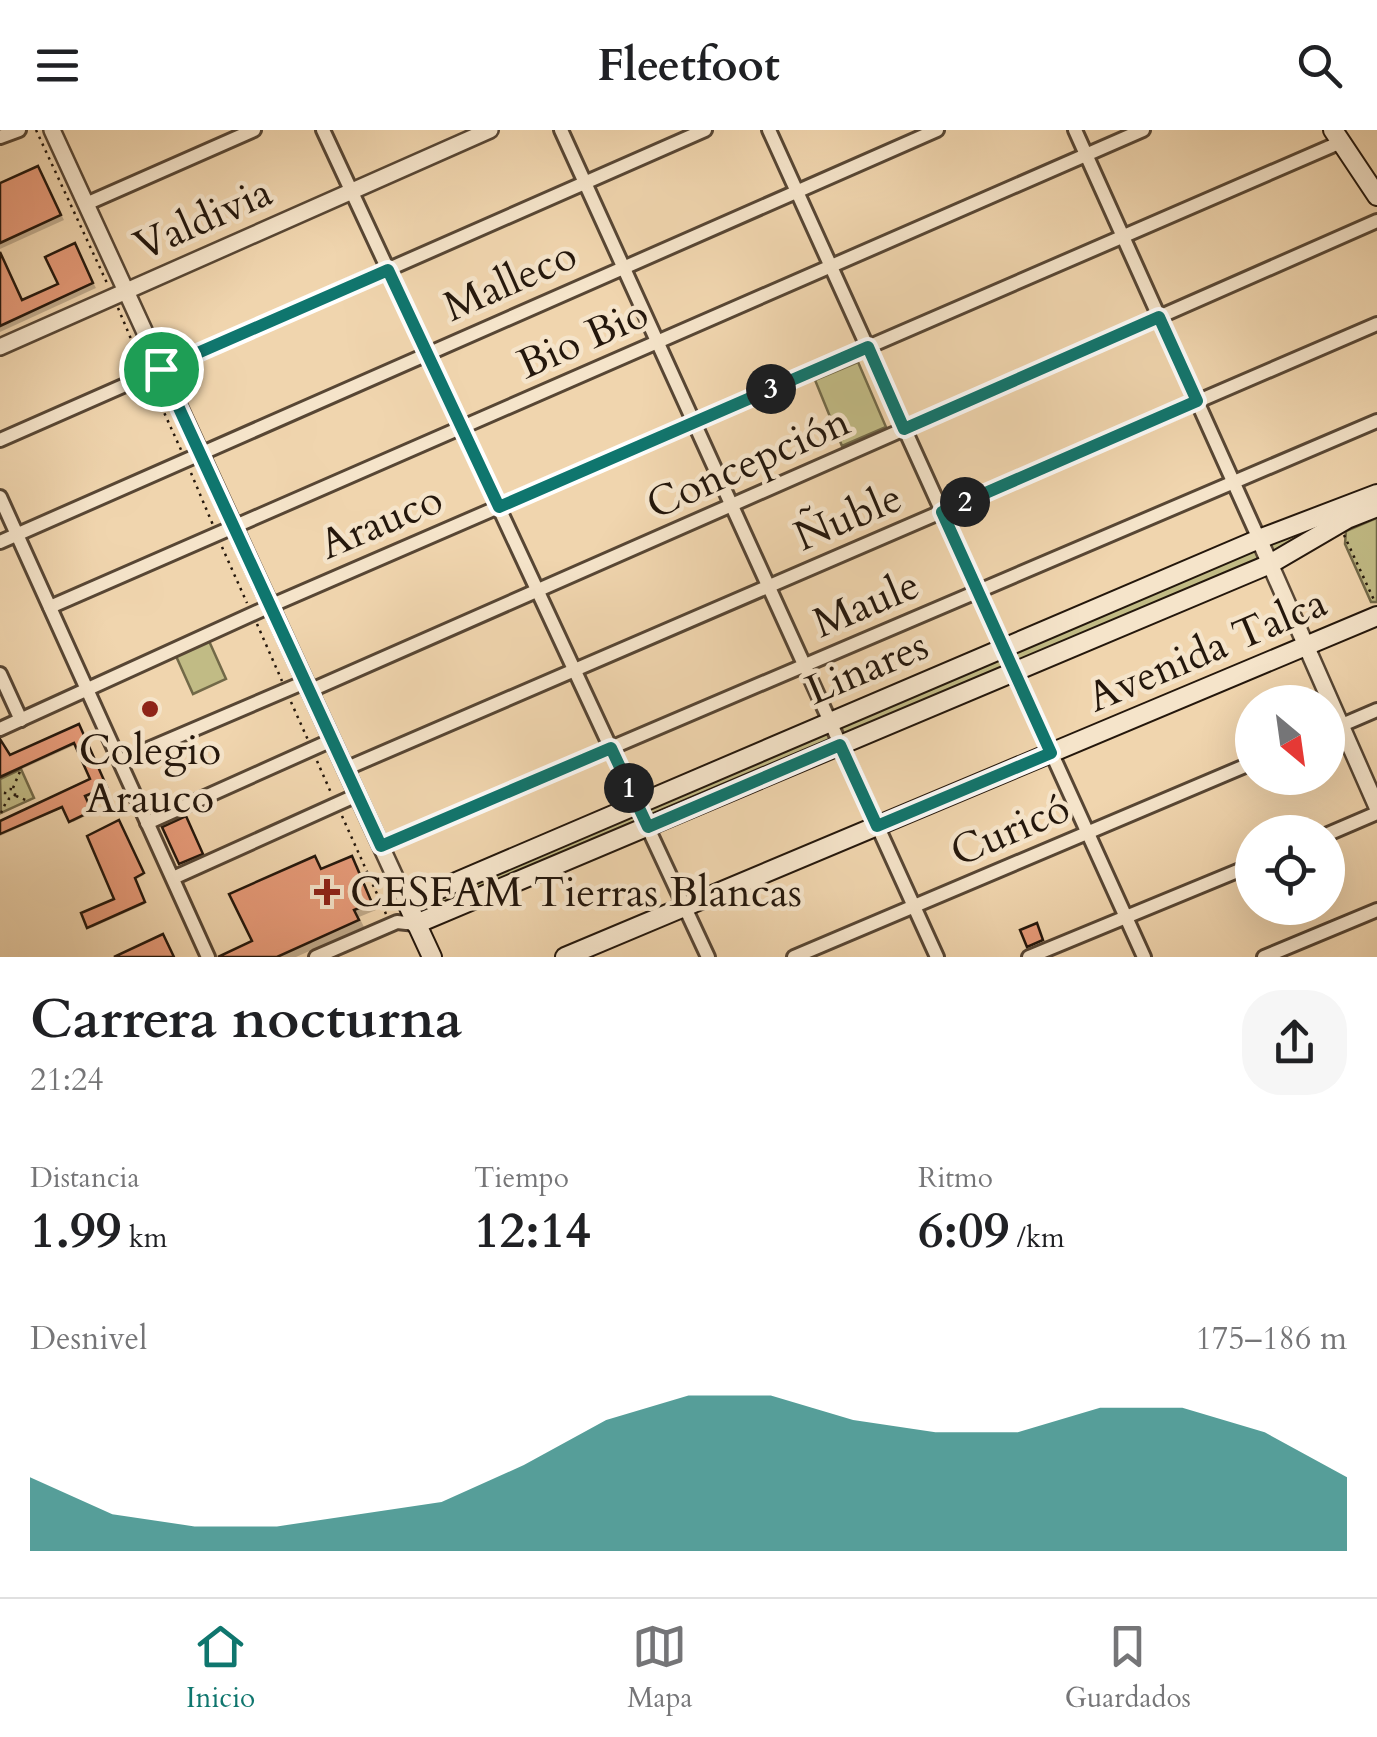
<!DOCTYPE html>
<html lang="es">
<meta charset="utf-8">
<style>
body{margin:0;font-family:Cardo,serif;background:#f6f6f6;color:#202124;height:100vh;display:flex;flex-direction:column;font-size:38px;white-space:nowrap}
*{box-sizing:border-box;margin:0}
p{font-size:32px;color:#757577}
.icon{flex:none;width:55px;height:55px;fill:none;stroke:currentColor;stroke-width:2;stroke-linecap:round;stroke-linejoin:round}
.map{position:relative;height:827px;overflow:hidden}
.sheet{display:flex;flex-direction:column;background:#fff;flex:1}
.sheet>*{flex:none}
.needle{width:65px;rotate:151deg}
.controls{position:absolute;left:1235px;top:555px;display:grid;gap:20px}
.controls a{display:grid;place-items:center;width:110px;height:110px;border-radius:50%;background:#fff;box-shadow:0 10px 40px #0002;font-size:50px}
.pin{position:absolute;display:grid;place-items:center;width:85px;height:85px;color:#fff;margin:-42px;border:5px solid #fff;border-radius:50%;box-shadow:0 2px 10px #0007}
.km{position:absolute;width:50px;height:50px;margin:-25px;border-radius:50%;background:#222;color:#fff;font-size:28px;line-height:50px;text-align:center}
.round{display:grid;place-items:center;flex:none;width:105px;height:105px;border-radius:40px;background:#f6f6f6}
.headline{display:flex;align-items:center;justify-content:space-between;height:170px;padding:0 30px}
h1{font-size:55px;font-weight:700;line-height:75px}
.figures{display:grid;grid-template-columns:repeat(3,1fr);gap:15px;height:170px;padding:10px 30px}
.figures div{display:grid;align-content:center}
.figures b{font-size:50px;font-weight:700}
.figures small{font-size:28px;font-weight:400}
.figures p{font-size:28px}
.chart{height:280px;padding:20px 30px}
.chart p{display:flex;justify-content:space-between}
.chart svg{width:100%;height:180px;margin-top:10px;fill:#0f766e;opacity:.7}
header{display:flex;justify-content:space-between;align-items:center;height:130px;padding:0 30px;background:#fff;font-size:45px;font-weight:700}
.tabs{display:flex;justify-content:space-around;align-items:center;height:140px;border-top:2px solid #e0e0e0;background:#fff;font-size:28px;color:#757577}
.tabs a{display:grid;justify-items:center;gap:5px}
.tabs .current{color:#0f766e}
.map>svg:first-child{display:block}
.green{fill:#c1bb85;stroke:#726948;stroke-width:2.5}
.shadow{fill:#0003}
.building{fill:#e69a78;stroke:#24170c;stroke-width:2.5}
.lines{fill:none;stroke-linecap:round;stroke-linejoin:round}
.minor-casing{stroke:#574634;stroke-width:18}
.tertiary-casing{stroke:#574634;stroke-width:20}
.secondary-casing{stroke:#24170c;stroke-width:22}
.path{stroke:#24170c;stroke-width:2.5;stroke-dasharray:2.5 5;stroke-linecap:butt}
.minor{stroke:#f5e4ca;stroke-width:12}
.tertiary{stroke:#f5e4ca;stroke-width:15}
.secondary{stroke:#f5e4ca;stroke-width:18}
.route-casing{stroke:#fff;stroke-width:20}
.route{stroke:#0f766e;stroke-width:12}
.poi-dot{fill:#8f2418;stroke:#f5e4ca;stroke-width:4}
.labels{text-anchor:middle;dominant-baseline:central;stroke-width:9;stroke-linejoin:round;paint-order:stroke}
.street-label{font-size:42px;fill:#24170c;stroke:#f5e4ca}
.poi-label{font-size:42px;fill:#24170c;stroke:#f5e4ca}
</style>
<header><svg class="icon" aria-label="menu" viewBox="0 0 24 24"><path d="M4 6h16M4 12h16M4 18h16"/></svg>Fleetfoot<svg class="icon" aria-label="search" viewBox="0 0 24 24"><circle cx="10" cy="10" r="6"/><path d="M15 15l6 6"/></svg></header>
<div class="map">
<svg width="1377" height="827" viewBox="0 0 1377 827">
<rect width="100%" height="100%" fill="#f0d5ae"/>
<filter id="stains"><feTurbulence type="fractalNoise" baseFrequency=".002" numOctaves="4"/><feColorMatrix values="0 0 0 0 .2 0 0 0 0 .09 0 0 0 0 .02 0 0 0 .5 -.17"/></filter>
<radialGradient id="worn" r=".72"><stop offset=".6" stop-color="#630" stop-opacity="0"/><stop offset="1" stop-color="#630" stop-opacity=".3"/></radialGradient>
<g class="green">
<path d="M858 232 886 297 842 316 815 250Z"/>
<path d="M1377 388V472H1371L1345 414 1346 401Z"/>
<path d="M1324 395 1262 429 422 787 417 775 1256 416Z"/>
<path d="M209 511 226 549 193 564 176 526Z"/>
<path d="M21 639 34 668 1 683 0 649Z"/>
</g>
<g class="shadow">
<path d="M38 39 64 90 0 119V56Z"/>
<path d="M74 116 96 158 0 202V121L24 172 61 155Z"/>
<path d="M80 599 107 659 85 668 92 683 73 692 65 677 0 706V693L93 650 77 614 0 649V622L10 628Z"/>
<path d="M189 693 204 727 184 736 181 733Z"/>
<path d="M120 695 144 745 135 750 145 774 91 798 117 770Z"/>
<path d="M315 729 323 741 351 729 358 736 376 780 359 787 364 797 296 827H234L256 812Z"/>
</g>
<g class="building">
<path d="M38 36 61 85 0 113V53Z"/>
<path d="M75 113 93 153 0 196V122L22 170 58 154 45 127Z"/>
<path d="M79 594 107 657 85 666 92 681 69 692 62 677 0 704V691L90 649 74 613 0 647V609L10 625Z"/>
<path d="M186 686 203 724 179 734 162 697Z"/>
<path d="M119 690 144 743 135 748 145 772 87 798 81 783 114 769 87 706Z"/>
<path d="M315 726 321 739 352 726 372 773 354 780 359 790 277 827H218L252 811 229 764Z"/>
<path d="M1037 793 1043 810 1027 817 1020 800Z"/>
<path d="M163 804 174 827H114Z"/>
</g>
<g class="lines">
<defs>
<g id="minor">
<path d="M323 0 708 827"/>
<path d="M561 0 937 827"/>
<path d="M769 0 1144 827"/>
<path d="M1075 0 1259 409"/>
<path d="M0 7 19 0"/>
<path d="M86 74 254 0"/>
<path d="M0 310 705 0"/>
<path d="M0 367 208 827"/>
<path d="M0 412 937 0"/>
<path d="M50 477 1143 0"/>
<path d="M0 544 21 590"/>
<path d="M309 561 1377 91"/>
<path d="M0 599 270 476 1341 12"/>
<path d="M1328 601 1377 580"/>
<path d="M120 631 305 552"/>
<path d="M345 639 1377 194"/>
<path d="M147 693 332 610"/>
<path d="M1328 704 1377 683"/>
<path d="M381 716 1377 291"/>
<path d="M173 748 357 665"/>
<path d="M316 827 397 792 416 794"/>
<path d="M794 827 1252 633"/>
<path d="M1029 827 1252 735"/>
<path d="M1264 827 1377 780"/>
</g>
<g id="tertiary">
<path d="M52 0 407 773"/>
<path d="M0 217 490 0"/>
<path d="M1259 409 1377 677"/>
</g>
<g id="secondary">
<path d="M1333 0 1377 66"/>
<path d="M416 794 1270 434 1347 389 1377 377"/>
<path d="M432 827 407 773 1259 409 1377 364"/>
<path d="M565 827 1377 486"/>
</g>
</defs>
<use href="#minor" class="minor-casing"/>
<use href="#tertiary" class="tertiary-casing"/>
<use href="#secondary" class="secondary-casing"/>
<g class="path">
<path d="M36 0 107 153"/>
<path d="M118 178 142 235"/>
<path d="M152 256 182 322"/>
<path d="M191 343 213 395"/>
<path d="M1344 405 1374 470"/>
<path d="M222 417 247 473"/>
<path d="M257 494 282 551"/>
<path d="M291 572 308 610"/>
<path d="M317 631 332 665"/>
<path d="M13 658 21 639"/>
<circle cx="10" cy="664" r="5"/>
<path d="M16 666 28 671"/>
<path d="M1 683 7 670"/>
<path d="M342 686 386 784"/>
<path d="M364 776 366 781"/>
</g>
<use href="#minor" class="minor"/>
<use href="#tertiary" class="tertiary"/>
<use href="#secondary" class="secondary"/>
</g>
<g class="lines">
<defs>
<path id="route" d="M388 140 499 377 868 217 904 299 1159 187 1197 271 942 382 1051 623 877 696 840 615 648 697 611 618 381 716 161 239Z"/>
</defs>
<use href="#route" class="route-casing"/>
<use href="#route" class="route"/>
</g>
<g class="poi-dot">
<circle cx="150" cy="579" r="10"/>
<path d="M322 747h10v10h10v10h-10v10h-10v-10h-10v-10h10z"/>
</g>
<g class="labels">
<g class="street-label">
<text transform="translate(203 89) rotate(-24)">Valdivia</text>
<text transform="translate(510 151) rotate(-24)">Malleco</text>
<text transform="translate(583 209) rotate(-24)">Bio Bio</text>
<text transform="translate(748 333) rotate(-24)">Concepción</text>
<text transform="translate(848 387) rotate(-23)">Ñuble</text>
<text transform="translate(381 392) rotate(-23)">Arauco</text>
<text transform="translate(866 474) rotate(-23)">Maule</text>
<text transform="translate(1207 520) rotate(-23)">Avenida Talca</text>
<text transform="translate(867 538) rotate(-23)">Linares</text>
<text transform="translate(1010 700) rotate(-23)">Curicó</text>
</g>
<g class="poi-label">
<text x="150" y="620">Colegio<tspan x="150" dy="48">Arauco</tspan></text>
<text x="350" y="762" text-anchor="start">CESFAM Tierras Blancas</text>
</g>
</g>
<rect width="100%" height="100%" filter="url(#stains)"/>
<rect width="100%" height="100%" fill="url(#worn)"/>
</svg>
<div class="controls">
<a><svg class="needle" viewBox="-14 -14 28 28"><path d="M0-13l5 13h-10z" fill="#e53935"/><path d="M0 13l5-13h-10z" fill="#757577"/></svg></a>
<a><svg class="icon" aria-label="locate" viewBox="0 0 24 24"><circle cx="12" cy="12" r="6"/><path d="M12 2v4M12 18v4M2 12h4M18 12h4"/></svg></a>
</div>
<div class="pin" style="left:161px;top:239px;background:#1e9e55"><svg class="icon" aria-label="arrive" viewBox="0 0 24 24"><path d="M6 21V4h12l-3 4 3 4H6"/></svg></div>
<b class="km" style="left:629px;top:658px">1</b>
<b class="km" style="left:965px;top:372px">2</b>
<b class="km" style="left:771px;top:259px">3</b>
</div>
<section class="sheet">
<div class="headline"><div><h1>Carrera nocturna</h1><p>21:24</p></div><a class="round"><svg class="icon" aria-label="share" viewBox="0 0 24 24"><path d="M12 15V3M7 8l5-5 5 5M5 13v7h14v-7"/></svg></a></div>
<div class="figures">
<div><p>Distancia</p><b>1.99<small> km</small></b></div>
<div><p>Tiempo</p><b>12:14</b></div>
<div><p>Ritmo</p><b>6:09<small> /km</small></b></div>
</div>
<div class="chart"><p><span>Desnivel</span>175–186 m</p>
<svg viewBox="0 0 160 44" preserveAspectRatio="none"><path d="M0 44V26L10 35L20 38L30 38L40 35L50 32L60 23L70 12L80 6L90 6L100 12L110 15L120 15L130 9L140 9L150 15L160 26V44z"/></svg>
</div>
</section>
<nav class="tabs">
<a class="current"><svg class="icon" aria-label="home" viewBox="0 0 24 24"><path d="M3 11l9-7 9 7M6 9v11h12V9"/></svg>Inicio</a>
<a><svg class="icon" aria-label="map" viewBox="0 0 24 24"><path d="M3 6l6-2 6 2 6-2v14l-6 2-6-2-6 2zM9 4v14M15 6v14"/></svg>Mapa</a>
<a><svg class="icon" aria-label="saved" viewBox="0 0 24 24"><path d="M7 4h10v16l-5-4-5 4z"/></svg>Guardados</a>
</nav>
